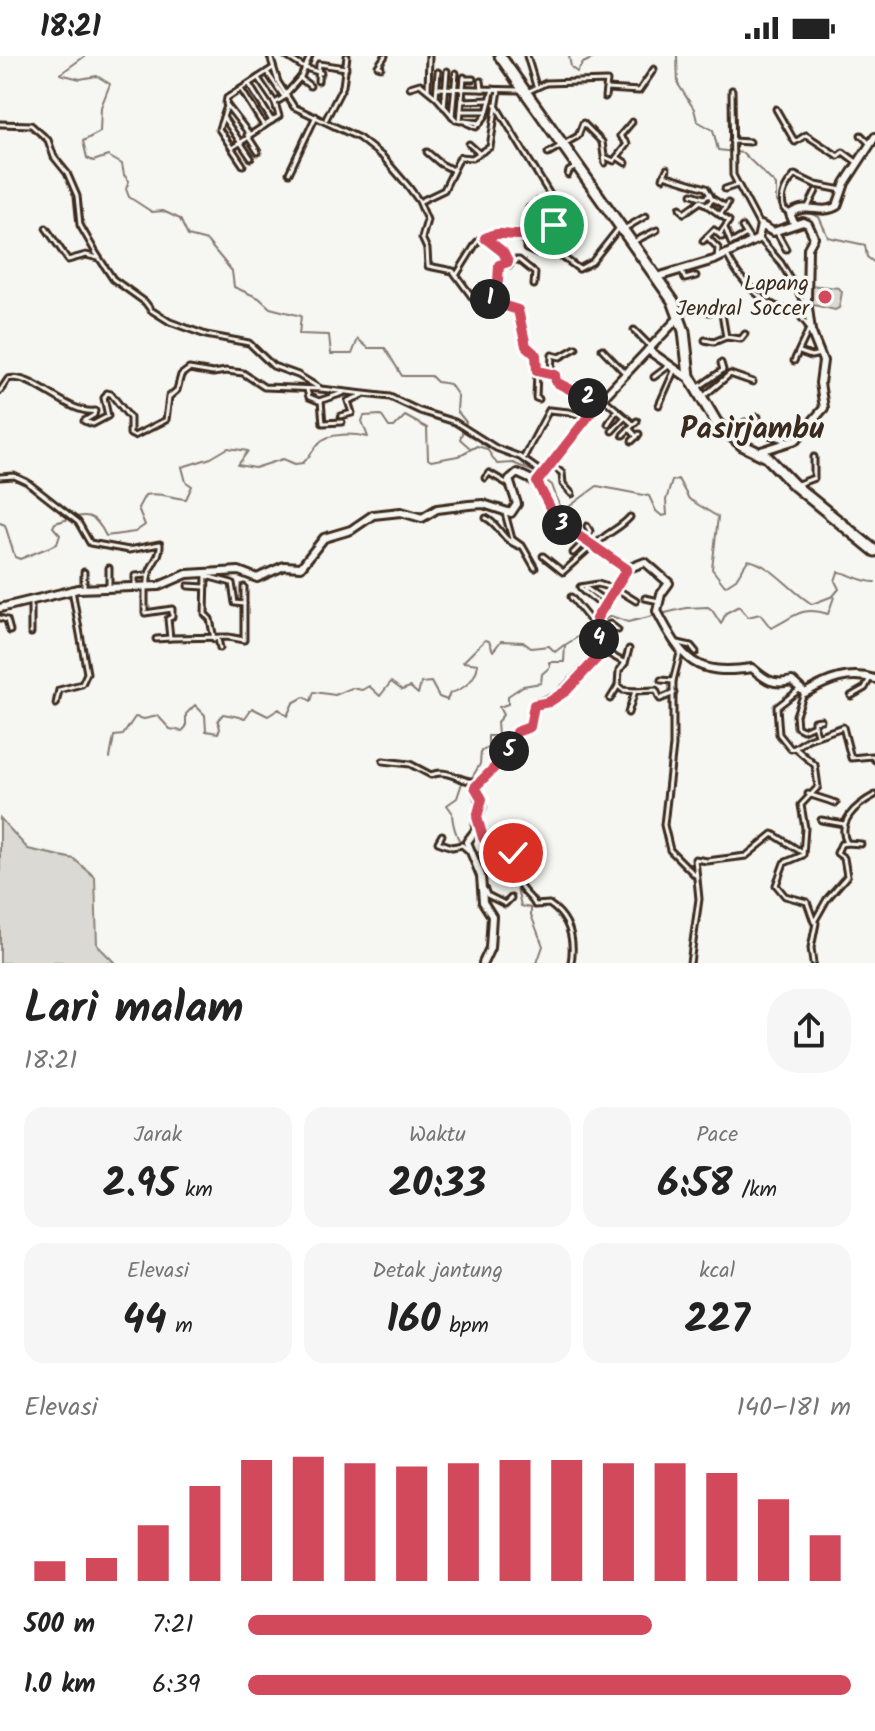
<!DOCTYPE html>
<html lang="id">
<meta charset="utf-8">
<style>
body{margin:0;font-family:Kalam,sans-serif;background:#f6f6f6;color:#222;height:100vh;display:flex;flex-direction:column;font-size:30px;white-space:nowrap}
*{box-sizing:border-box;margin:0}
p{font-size:26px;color:#767676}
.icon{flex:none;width:44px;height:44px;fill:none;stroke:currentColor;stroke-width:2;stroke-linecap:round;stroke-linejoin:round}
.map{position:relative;height:907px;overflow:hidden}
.panel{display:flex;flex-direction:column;background:#fff;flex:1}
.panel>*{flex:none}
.pin{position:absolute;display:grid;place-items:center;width:68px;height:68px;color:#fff;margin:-34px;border:4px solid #fff;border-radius:50%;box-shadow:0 2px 8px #0007}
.km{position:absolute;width:40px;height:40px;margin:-20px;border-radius:50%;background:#222;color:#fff;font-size:22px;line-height:40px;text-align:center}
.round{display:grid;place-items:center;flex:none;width:84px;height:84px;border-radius:32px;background:#f6f6f6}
.overview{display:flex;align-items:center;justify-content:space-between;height:136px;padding:0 24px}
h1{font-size:44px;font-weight:600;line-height:60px}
.figures{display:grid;grid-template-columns:repeat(3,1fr);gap:12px;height:136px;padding:8px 24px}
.figures div{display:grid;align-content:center;border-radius:20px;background:#f6f6f6;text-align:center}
.figures b{font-size:40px;font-weight:600}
.figures small{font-size:22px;font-weight:400}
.figures p{font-size:22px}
.chart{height:224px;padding:16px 24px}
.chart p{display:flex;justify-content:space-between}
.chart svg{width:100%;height:144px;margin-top:8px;stroke:#d1495b;stroke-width:6}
ul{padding:0 24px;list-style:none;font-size:26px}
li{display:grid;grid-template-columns:128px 96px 1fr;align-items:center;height:60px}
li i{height:20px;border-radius:10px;background:#d1495b}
.status{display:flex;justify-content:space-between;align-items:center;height:56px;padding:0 40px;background:#fff;direction:ltr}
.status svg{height:22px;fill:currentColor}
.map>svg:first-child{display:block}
.green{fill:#dad9d3;stroke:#8a8278;stroke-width:2}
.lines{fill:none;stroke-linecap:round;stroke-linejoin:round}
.stream{stroke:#857a71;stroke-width:2}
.street-casing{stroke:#3b2a1e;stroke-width:9}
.secondary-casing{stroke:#3b2a1e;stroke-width:12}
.highway-casing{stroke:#3b2a1e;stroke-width:15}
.street{stroke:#f6f6f2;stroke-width:3}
.secondary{stroke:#f6f6f2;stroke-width:6}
.highway{stroke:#f6f6f2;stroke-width:9}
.route-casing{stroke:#fff;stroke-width:16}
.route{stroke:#d1495b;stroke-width:10}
.poi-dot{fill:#d1495b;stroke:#f6f6f2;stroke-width:3}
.labels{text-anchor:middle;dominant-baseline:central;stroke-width:7;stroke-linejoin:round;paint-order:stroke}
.poi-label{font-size:22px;fill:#3b2a1e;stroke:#f6f6f2;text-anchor:end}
.district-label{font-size:30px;font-weight:bold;fill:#3b2a1e;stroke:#f6f6f2}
</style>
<div class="status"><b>18:21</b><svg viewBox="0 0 49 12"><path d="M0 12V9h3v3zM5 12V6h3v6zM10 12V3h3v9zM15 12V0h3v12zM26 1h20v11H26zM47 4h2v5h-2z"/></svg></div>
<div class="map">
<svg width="875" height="907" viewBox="0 0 875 907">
<rect width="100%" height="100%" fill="#f6f6f2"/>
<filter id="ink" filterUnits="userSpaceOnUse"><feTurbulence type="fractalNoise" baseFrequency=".0125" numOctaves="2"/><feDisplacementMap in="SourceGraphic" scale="16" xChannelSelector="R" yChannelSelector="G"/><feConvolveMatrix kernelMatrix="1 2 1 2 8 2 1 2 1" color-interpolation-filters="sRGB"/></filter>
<g filter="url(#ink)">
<g class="green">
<path d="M809 229 839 232 842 236 839 252 835 254 809 248Z"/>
<path d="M0 762 28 793 74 803 95 821 97 889 115 907H0Z"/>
</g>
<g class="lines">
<g class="stream">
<path d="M85 0 60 18 80 23 97 20 110 28 101 51 100 76 83 85 87 102 93 105 108 100 122 108 124 119 129 125 126 133 129 141 152 156 163 155 180 163 188 180 207 185 232 215 234 231 259 242 270 252 301 260 299 278 329 279 331 298H352L358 283 368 292H385L402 320H431L437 326 450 328 458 340 457 355 466 366 460 383 470 392"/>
<path d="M569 0 571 11 577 16 583 7 598 0"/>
<path d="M677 0 678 28 694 53 697 65 713 74 718 94 743 97 776 129V144L787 161"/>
<path d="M794 159 809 157 819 161 828 181 865 189 867 201 875 207"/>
<path d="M544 423 552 429 560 451 566 453 597 430 649 440 656 455 662 460 667 459 666 444 672 425 678 423 689 443 718 461 712 513 725 530 736 523 748 504C773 509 791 536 812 548L833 540 839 533 835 525 838 516C848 516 859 526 875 526"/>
<path d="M0 467 5 469 15 501 20 503 57 488 60 479 53 471 55 467C82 460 92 451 106 480L135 476 145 469 138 452 145 439C161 436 171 442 186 443L192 430 186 426 182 411 211 402 228 392 248 395 238 409 255 412 283 403 295 408 303 407C309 401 313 394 319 387 329 376 355 378 368 381L362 365 364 360 381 359 389 371H394L405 360 427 372 428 403 431 405 458 400 477 390 487 393 497 408 513 407 539 418"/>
<path d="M600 566 611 560 628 566 686 552 708 551 712 554 721 568 726 557 739 550 748 561 760 558 771 572C793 562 801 549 828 558L834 541"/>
<path d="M110 702 114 680 123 679 135 661 144 663 158 660 170 673 182 675 186 671V658L195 649 205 659 206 675 218 677 220 673 218 664 223 658 245 662 252 652 268 660 279 653 287 660 293 647 304 641 311 645 314 636 335 639 352 632 362 634 369 630 380 640 391 626 402 634 410 631 418 638 421 627 431 626 439 641 447 644 450 637C463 634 476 624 478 608L463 606 485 584 489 585 493 595 501 585 523 586 531 592 549 590 555 596 564 589"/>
<path d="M463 724 457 742 447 749 452 756C452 768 458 790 470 797"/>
<path d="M470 725 480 708 481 695 488 692V680H498L497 666 503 659 499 651 508 648V640L523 630 541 627 542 618 550 611 549 606H564L565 589 595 570"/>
<path d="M476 797 496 793 499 816 517 832 521 850 531 852V859L543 890 537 907"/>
</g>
<defs>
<g id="street">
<path d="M270 0 278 26 294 51 359 82 383 101 408 130 419 145 427 164 422 182 427 193 428 210 453 215 475 245 482 242C520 254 520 249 526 290L536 299 537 315 555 319 556 326 597 347"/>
<path d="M286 0 306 13"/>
<path d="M527 0 536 30"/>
<path d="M381 11 378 10 385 0"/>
<path d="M273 12 227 42 226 48 250 79 279 60 275 47 286 40"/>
<path d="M306 12 321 17"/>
<path d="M267 16 284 41"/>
<path d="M258 22 275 47"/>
<path d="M300 22 310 30"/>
<path d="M464 23H473"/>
<path d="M318 25 319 8 346 12"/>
<path d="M481 25 482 33"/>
<path d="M249 28 272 65"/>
<path d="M410 31 420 28 436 41 456 64 480 67 486 59 493 33"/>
<path d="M437 32 520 34"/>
<path d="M241 33 264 70"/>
<path d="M607 33 639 35 654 13"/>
<path d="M428 34 429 0"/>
<path d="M732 34 733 119 760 170"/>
<path d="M529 35 546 27 607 25 605 41"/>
<path d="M285 39 301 21 310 0"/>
<path d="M436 41 438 16"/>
<path d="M462 45 490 44"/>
<path d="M227 50 219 73 243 109"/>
<path d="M444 51 447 15"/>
<path d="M776 53 795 86 806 79 838 100 843 96 858 107"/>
<path d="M461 55H487"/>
<path d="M452 60 456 17"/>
<path d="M223 61 251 102"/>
<path d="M326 63 343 30 347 0"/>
<path d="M460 65 464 21"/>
<path d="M467 67 476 71 480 67"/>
<path d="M0 68 31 69 48 84 54 101 67 117 77 140 80 169 96 197 113 223 145 246 151 254 170 266 206 279 249 287 273 310 298 319 321 333 390 341 420 355 455 366 496 392 520 401 544 418"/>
<path d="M247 79 258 96"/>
<path d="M861 79 870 88"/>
<path d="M732 85 750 86"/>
<path d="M469 88 479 97"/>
<path d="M232 92 249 81"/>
<path d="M427 96 441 108 453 114"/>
<path d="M548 97 578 80 583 67 602 86 605 107"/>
<path d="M605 101 614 105 627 88 620 80 632 66"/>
<path d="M617 101 626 107"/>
<path d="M289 117 316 60"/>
<path d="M568 119 569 115 575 112"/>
<path d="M664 119 706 132 712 143"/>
<path d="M663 122 667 113"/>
<path d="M725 133 737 129"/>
<path d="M692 138 704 142 710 139"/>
<path d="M421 145 444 134 460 101 472 102 490 91 499 34"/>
<path d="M707 149 713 143 726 151"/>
<path d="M808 151 816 135"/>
<path d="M529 152 537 146 546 165 555 171"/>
<path d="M680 152 684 157 701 145 729 165 720 178"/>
<path d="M790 157 784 153C779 140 786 129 795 119L816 129 842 134"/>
<path d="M720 159 728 147"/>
<path d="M742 171 750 184"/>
<path d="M46 172 68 204 86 199 98 202"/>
<path d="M725 172 731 187 745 179"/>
<path d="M624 173 646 160"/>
<path d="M776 175 786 193"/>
<path d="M519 179 526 187V193L535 197 544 193 553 194 579 213 592 206 619 172"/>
<path d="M707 181 718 192 717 203"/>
<path d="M485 182 503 196 510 209"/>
<path d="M760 183 781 207 805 248"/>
<path d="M703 185 714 174 722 181"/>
<path d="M633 186 657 174"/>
<path d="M727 199C739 224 766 254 796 255L809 271"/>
<path d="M508 204H519L535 217 534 229"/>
<path d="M682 216 685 223 696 220"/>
<path d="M457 218 477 186 494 177 519 179 534 174 549 177 573 149 552 142 495 48"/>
<path d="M490 243 498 225 499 209 508 206"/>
<path d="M677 250 685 255 691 252 710 256 721 252 726 281 714 286 705 284"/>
<path d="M634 274 651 291"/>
<path d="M726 281 741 283 745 278"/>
<path d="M602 293 625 317"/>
<path d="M800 296 811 300 820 298"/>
<path d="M794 305 810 271"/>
<path d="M537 315 536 342 539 343"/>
<path d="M551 318 552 299 560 301 576 292"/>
<path d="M654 321 670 309"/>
<path d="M699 331 723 314 721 307"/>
<path d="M307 334 309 341 319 345 343 337"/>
<path d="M0 335 8 323C32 316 68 359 95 355L94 359 84 365 93 368 108 360 104 342 107 337 111 338 130 362V378L134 380 166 364 169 341 177 334 181 319 189 313 213 317 226 315 243 317 264 331 321 333"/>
<path d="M704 340 730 318 753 326"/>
<path d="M603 342 633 368"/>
<path d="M321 345 323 367 342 366"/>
<path d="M659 349 675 313"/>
<path d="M341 360 352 357 348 345 363 339"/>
<path d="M745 366 753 373 757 371 769 379 788 385"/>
<path d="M608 368 617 354"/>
<path d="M757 371 752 366 758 361"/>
<path d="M629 372 637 381"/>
<path d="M612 375 625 361"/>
<path d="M623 379 637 365"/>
<path d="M736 380 748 369"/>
<path d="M632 385 639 378"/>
<path d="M523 403 549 354 569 356 588 362"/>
<path d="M552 409 562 417 563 428 572 438"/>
<path d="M0 421 14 420 27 426 78 466 90 487 129 494 160 488C161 505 146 508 148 531"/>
<path d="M485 422 489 417 508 428"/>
<path d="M798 428 814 422V401"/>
<path d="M505 457 512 483 523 491 535 512"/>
<path d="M486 462C500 469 500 483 519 490"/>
<path d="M585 485 590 475 587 470"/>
<path d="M594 491C604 477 619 474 630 461"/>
<path d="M573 497 585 485"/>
<path d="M543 500 563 516 592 490"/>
<path d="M109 512V533"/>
<path d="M84 516V533"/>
<path d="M206 518 205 558 210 563 214 583"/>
<path d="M206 520 232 527 235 547 244 548"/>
<path d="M188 530 205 531"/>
<path d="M135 531V520L147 519"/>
<path d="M145 531V557L172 553V561L168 563 170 582 228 581 244 584V531"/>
<path d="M615 532 636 545"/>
<path d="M583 535 580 531 598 528 614 533"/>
<path d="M584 536 586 532 605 545"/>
<path d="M585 536 604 551"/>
<path d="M571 541 589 563 595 565"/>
<path d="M645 542 659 545"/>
<path d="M31 547V577"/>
<path d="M0 562 7 564 10 575"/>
<path d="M599 572 610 568 618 574"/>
<path d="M156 583 170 582"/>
<path d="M218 583 220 592"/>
<path d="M678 587 691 590 696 596"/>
<path d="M600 593 625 607 619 615 618 630 623 634 635 635"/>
<path d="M680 597 673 625V690L664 769 670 794 695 819"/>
<path d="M625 607 629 593"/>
<path d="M661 624 673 625"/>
<path d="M799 634 777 651 779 678 791 693 795 692 815 709 818 731 801 749 805 772 803 799 784 807 776 829 785 840 807 846 814 866 827 843 847 820 844 802 837 797 841 788 847 787C836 766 856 749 875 739"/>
<path d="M804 637 796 659 797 671 803 674 814 669 817 678"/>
<path d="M851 640 865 632 870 622"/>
<path d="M610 643 618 630"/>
<path d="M56 648 59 634 82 628 87 617 72 534"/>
<path d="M628 657 635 635 656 634 660 643 674 637"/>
<path d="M814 669V665L821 664"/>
<path d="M795 692 808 683 843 671 851 702 872 700 875 704"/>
<path d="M383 705 410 708 431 719C449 712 458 726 478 726"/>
<path d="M808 738 836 747"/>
<path d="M821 764 844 768"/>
<path d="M479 768 484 784C521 786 511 799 520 828 522 837 531 840 535 849L549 848C570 862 575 883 571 907"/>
<path d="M442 779 438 786 452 791 462 789 469 795"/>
<path d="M847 787 861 788"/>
<path d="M485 834 487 839 505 848 511 842"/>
<path d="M690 907 699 843 695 803 707 805 746 800 773 778 803 797"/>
<path d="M813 907 811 892 816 867"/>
</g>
<g id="secondary">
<path d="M794 167 790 158C808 145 821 160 837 150L845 127 875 81"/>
<path d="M657 221 714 204 758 183 761 169 773 176 803 166 808 168 814 181 808 192 807 244 811 275 823 305 820 327 824 352 796 384 758 396"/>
<path d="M648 294 688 322"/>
<path d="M537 426 603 342 680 260"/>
<path d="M0 552 78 533 159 530 187 518 239 515 257 522 284 510 301 511 324 482 351 474 373 459 401 456 422 462 437 453 469 449 483 448 511 457 517 448 509 424 517 417 538 427 557 465 627 513"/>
<path d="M483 907 490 892 492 860 483 846 481 820 467 786 476 774 477 761 482 750 475 731 507 700 516 676 530 671 534 649 557 641 599 600 600 575 595 564 627 513 645 506 669 527 661 538 657 555C683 605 695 620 752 612 767 625 773 629 792 625L805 637C828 624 849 615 875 623"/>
</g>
<path id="highway" d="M500 0 673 245 684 275 689 320 716 366 742 389 767 401 794 429 875 495"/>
</defs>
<use href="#street" class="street-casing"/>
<use href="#secondary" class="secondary-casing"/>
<use href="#highway" class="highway-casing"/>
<use href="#street" class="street"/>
<use href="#secondary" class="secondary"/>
<use href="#highway" class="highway"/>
</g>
</g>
<g class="lines" filter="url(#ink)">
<defs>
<path id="route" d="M513 797 504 786 483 782 477 761 482 743 475 731 508 698 516 676 530 671 534 649 549 646 566 635 599 600 600 575 596 563 627 513 557 465 537 426 598 348 556 326 555 319 537 315 536 299 526 290 518 254 490 245 498 225 499 209 508 206 503 196 485 182C499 174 506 180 520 179 534 177 532 174 547 178L555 171 554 169"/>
</defs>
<use href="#route" class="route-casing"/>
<use href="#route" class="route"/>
</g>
<circle class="poi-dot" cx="825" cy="241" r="8"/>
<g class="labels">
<g class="poi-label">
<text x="809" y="228">Lapang<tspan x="809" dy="25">Jendral Soccer</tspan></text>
</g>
<g class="district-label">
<text x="752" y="374">Pasirjambu</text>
</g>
</g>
</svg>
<div class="pin" style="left:554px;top:169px;background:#1e9e55"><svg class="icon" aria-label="arrive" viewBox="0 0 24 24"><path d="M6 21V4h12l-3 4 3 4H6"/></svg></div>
<div class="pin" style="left:513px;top:797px;background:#d93025"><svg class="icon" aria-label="check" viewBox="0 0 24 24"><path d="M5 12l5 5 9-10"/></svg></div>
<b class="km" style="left:490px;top:243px">1</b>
<b class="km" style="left:588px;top:342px">2</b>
<b class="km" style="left:562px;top:469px">3</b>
<b class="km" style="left:599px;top:583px">4</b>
<b class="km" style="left:509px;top:695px">5</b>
</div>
<section class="panel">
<div class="overview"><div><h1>Lari malam</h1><p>18:21</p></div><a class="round"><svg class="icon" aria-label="share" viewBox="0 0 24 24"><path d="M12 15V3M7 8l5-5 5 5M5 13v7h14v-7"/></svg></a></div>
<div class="figures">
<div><p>Jarak</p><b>2.95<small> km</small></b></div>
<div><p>Waktu</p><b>20:33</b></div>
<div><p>Pace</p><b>6:58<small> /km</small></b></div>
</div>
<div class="figures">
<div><p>Elevasi</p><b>44<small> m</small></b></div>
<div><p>Detak jantung</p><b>160<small> bpm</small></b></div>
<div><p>kcal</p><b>227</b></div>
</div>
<div class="chart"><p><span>Elevasi</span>140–181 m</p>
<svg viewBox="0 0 160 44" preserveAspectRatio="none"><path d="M5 44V38M15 44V37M25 44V27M35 44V15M45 44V7M55 44V6M65 44V8M75 44V9M85 44V8M95 44V7M105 44V7M115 44V8M125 44V8M135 44V11M145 44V19M155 44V30"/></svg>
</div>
<ul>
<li><b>500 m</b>7:21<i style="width:67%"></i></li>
<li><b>1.0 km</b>6:39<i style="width:100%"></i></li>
</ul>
</section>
